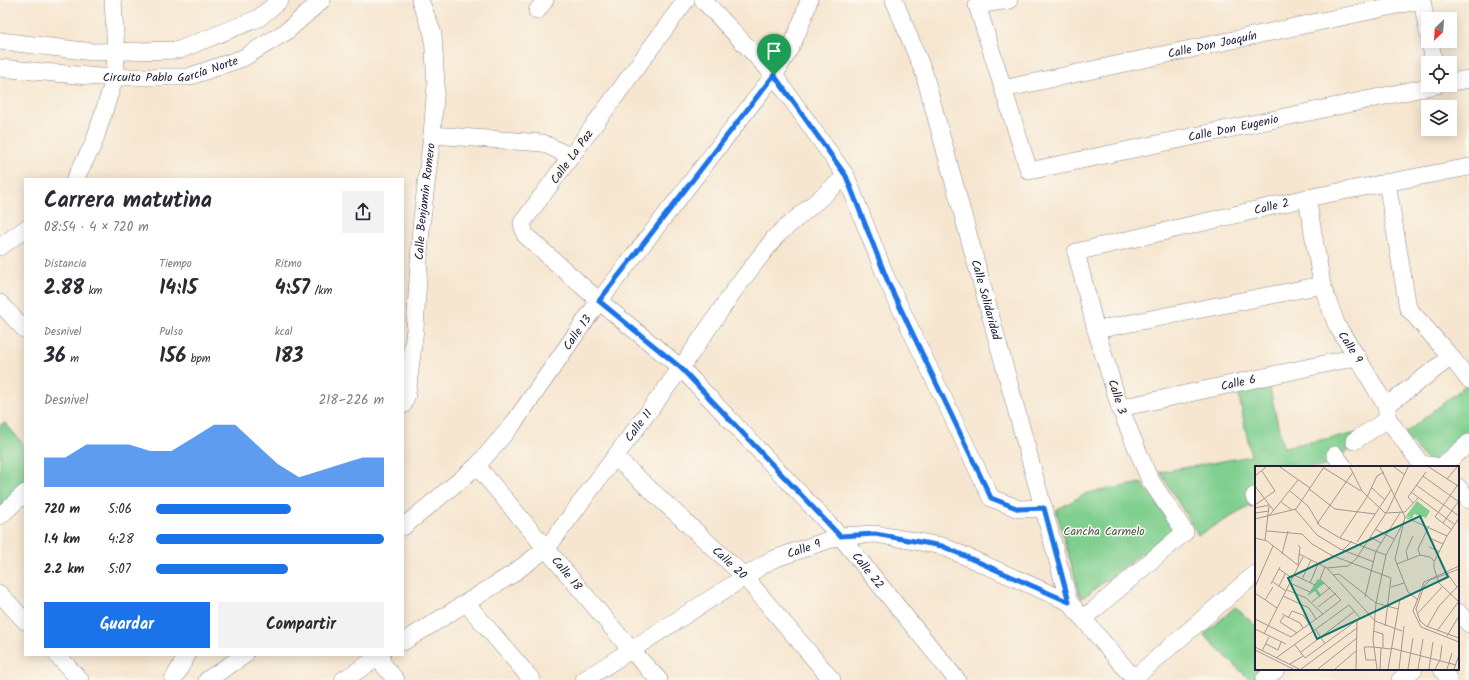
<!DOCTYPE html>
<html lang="es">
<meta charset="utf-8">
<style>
body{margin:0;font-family:Kalam,sans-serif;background:#f2f2f3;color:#2b2b33;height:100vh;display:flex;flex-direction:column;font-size:15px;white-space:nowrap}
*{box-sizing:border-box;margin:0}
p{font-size:13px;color:#7c7c81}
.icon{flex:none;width:22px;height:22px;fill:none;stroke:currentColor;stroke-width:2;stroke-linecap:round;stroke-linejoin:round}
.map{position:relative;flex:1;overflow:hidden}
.drawer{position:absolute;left:24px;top:178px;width:380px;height:478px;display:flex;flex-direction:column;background:#fff;border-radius:0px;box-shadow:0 2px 10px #0003}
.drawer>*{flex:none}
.needle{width:26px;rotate:205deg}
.controls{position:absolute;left:1421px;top:12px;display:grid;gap:8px}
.controls a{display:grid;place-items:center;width:36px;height:36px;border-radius:0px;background:#fff;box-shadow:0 2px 10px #0003;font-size:20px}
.pin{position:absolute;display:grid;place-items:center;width:34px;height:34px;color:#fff;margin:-41px -17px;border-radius:50% 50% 50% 0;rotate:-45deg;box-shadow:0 0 4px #0007}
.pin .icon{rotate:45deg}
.round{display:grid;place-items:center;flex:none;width:42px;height:42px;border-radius:0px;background:#f2f2f3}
.overview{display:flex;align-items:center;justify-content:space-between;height:68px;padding:0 20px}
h1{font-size:22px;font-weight:700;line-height:30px}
.metrics{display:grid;grid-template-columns:repeat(3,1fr);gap:6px;height:68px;padding:4px 20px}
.metrics div{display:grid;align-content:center}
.metrics b{font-size:20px;font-weight:700}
.metrics small{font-size:11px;font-weight:400}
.metrics p{font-size:11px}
.chart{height:112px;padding:8px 20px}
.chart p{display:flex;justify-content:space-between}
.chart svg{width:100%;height:72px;margin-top:4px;fill:#1a73e8;opacity:.7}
.primary-button{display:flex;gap:8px;margin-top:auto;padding:8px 20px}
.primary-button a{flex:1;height:46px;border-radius:0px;background:#1a73e8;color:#fff;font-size:16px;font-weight:700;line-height:46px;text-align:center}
.primary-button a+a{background:#f2f2f3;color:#2b2b33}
ul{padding:0 20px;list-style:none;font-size:13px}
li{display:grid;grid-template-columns:64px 48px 1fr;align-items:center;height:30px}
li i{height:10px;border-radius:5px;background:#1a73e8}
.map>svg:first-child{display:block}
.green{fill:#7fcf8f;stroke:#507865}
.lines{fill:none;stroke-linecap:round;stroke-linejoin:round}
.minor-casing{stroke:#8c8486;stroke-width:18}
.minor{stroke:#fff;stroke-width:17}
.route-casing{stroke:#fff;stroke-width:8}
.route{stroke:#1a73e8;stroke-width:5}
.labels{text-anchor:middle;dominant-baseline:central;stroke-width:3;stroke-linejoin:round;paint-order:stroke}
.street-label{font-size:12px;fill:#22223b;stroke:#fbf7ec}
.park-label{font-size:12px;fill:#435f58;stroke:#fbf7ec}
.inset-road{fill:none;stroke:#a19894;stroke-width:1}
.view{fill:#0f766e;fill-opacity:0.15;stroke:#0f766e;stroke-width:2}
.inset-edge{fill:none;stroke:#22223b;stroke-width:2}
</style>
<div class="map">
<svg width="1469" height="680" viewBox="0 0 1469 680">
<rect width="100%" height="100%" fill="#fbf7ec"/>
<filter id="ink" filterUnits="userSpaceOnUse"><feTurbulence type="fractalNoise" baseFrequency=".025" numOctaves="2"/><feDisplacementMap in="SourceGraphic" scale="8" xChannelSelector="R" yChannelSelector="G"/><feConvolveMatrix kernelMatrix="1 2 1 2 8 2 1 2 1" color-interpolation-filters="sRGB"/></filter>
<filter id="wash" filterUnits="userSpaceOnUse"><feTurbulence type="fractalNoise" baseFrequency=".012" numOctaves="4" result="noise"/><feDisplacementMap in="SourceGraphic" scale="16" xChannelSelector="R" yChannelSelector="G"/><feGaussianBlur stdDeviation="0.9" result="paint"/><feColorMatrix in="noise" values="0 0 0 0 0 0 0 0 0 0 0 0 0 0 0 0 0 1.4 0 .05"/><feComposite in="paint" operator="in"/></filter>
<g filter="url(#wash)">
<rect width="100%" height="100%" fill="#f6e6d0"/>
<g class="green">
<path d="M1267 376 1283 447 1374 430 1339 458 1322 467H1256V503L1198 535 1160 472 1251 456 1236 382Z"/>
<path d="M1469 383V442L1432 467 1404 434Z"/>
<path d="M5 423 25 446V489L0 511V425Z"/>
<path d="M1142 483 1176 530 1134 559 1081 599 1056 510 1087 493Z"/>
<path d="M1235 607 1256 626V669H1270L1256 680H1250L1204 635Z"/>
</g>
</g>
<g filter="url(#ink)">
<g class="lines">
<defs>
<g id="minor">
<path id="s1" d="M686 0 522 223 525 235 599 301 681 368 840 536 957 680"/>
<path d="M703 0 774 75 846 176 888 282 991 498 1019 509 1044 508"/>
<path id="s2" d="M894 0 924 73 1069 602 1135 680"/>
<path id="s3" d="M1009 0 977 5 1029 171 1437 85"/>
<path d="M1422 0 1428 33"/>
<path d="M537 11 545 0"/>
<path d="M0 41 93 52 179 50 259 18 280 0"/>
<path d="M1430 41 1434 63"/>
<path id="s4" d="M0 68 99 77H188L243 58 287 31 322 0"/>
<path d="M1450 82 1469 79"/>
<path id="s5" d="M1003 89 1421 0"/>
<path d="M432 135 543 143 571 157"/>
<path d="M75 179 93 145 115 77 116 52 113 0"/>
<path d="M1387 182 1408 308 1451 357 1469 380"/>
<path id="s6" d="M1307 198 1322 285 1337 326 1357 357 1386 406 1388 419 1421 464 1441 467"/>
<path d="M0 247 25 229"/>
<path d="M0 303 25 330"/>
<path d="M1096 330 1322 285"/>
<path id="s7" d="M403 405 407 394 415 329 421 227 432 135 436 85 433 34 420 0"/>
<path d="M1386 406 1451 357"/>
<path id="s8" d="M1120 408 1357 357"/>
<path d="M1354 441 1388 419"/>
<path d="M1335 455 1344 467"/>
<path id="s9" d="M615 457 744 576 832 680"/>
<path id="s10" d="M477 466 631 650 659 680"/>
<path d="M1441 467 1469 443"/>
<path d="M1458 487 1469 500"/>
<path d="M1254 496 1256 499"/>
<path d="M0 516 25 493"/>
<path id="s11" d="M403 527 477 466 513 424 599 301 774 75C791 50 800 29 809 0"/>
<path d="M0 594 25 621"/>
<path d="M466 603 532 680"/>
<path d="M1458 612 1469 624"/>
<path id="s12" d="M1083 618 1095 609 1185 532 1149 478 1120 408 1096 330 1076 252 1307 198 1469 167"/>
<path id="s13" d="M403 642 511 575 547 548 681 368 735 289 776 236 846 176"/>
<path d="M57 655 80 680"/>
<path d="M375 655 396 680"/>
<path d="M1442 669 1449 680"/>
<path d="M1134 678 1256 573"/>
<path d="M173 680 187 655"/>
<path d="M207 680 245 655"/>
<path d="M343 680 382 655"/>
<path id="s14" d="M584 680 771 560 840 536 875 534 942 546 1069 602"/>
<path d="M1264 680 1277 669"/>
<path d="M1400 680 1414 669"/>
</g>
</defs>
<use href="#minor" class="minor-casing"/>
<use href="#minor" class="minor"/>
</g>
</g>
<g class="lines" filter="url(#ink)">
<defs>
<path id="route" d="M774 75 846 176 888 282 991 498 1019 509 1044 508 1069 602 942 546 875 534 840 536 681 368 599 301Z"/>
</defs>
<use href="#route" class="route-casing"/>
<use href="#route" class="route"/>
</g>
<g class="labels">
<g class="street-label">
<text stroke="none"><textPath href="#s5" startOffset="214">Calle Don Joaquín</textPath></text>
<text stroke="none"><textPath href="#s4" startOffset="172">Circuito Pablo García Norte</textPath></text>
<text stroke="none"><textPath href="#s3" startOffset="415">Calle Don Eugenio</textPath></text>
<text transform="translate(572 157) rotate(-54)">Calle La Paz</text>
<text stroke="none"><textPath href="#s7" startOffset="205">Calle Benjamín Romero</textPath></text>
<text stroke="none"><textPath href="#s12" startOffset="637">Calle 2</textPath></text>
<text stroke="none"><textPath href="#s2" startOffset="314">Calle Solidaridad</textPath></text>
<text stroke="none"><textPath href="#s11" startOffset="263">Calle 13</textPath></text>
<text stroke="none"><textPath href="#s6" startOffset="157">Calle 9</textPath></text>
<text stroke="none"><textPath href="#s8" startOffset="121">Calle 6</textPath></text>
<text transform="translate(1117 397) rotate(72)">Calle 3</text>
<text stroke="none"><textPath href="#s13" startOffset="325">Calle 11</textPath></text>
<text stroke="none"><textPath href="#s14" startOffset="257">Calle 9</textPath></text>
<text stroke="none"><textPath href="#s9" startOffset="156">Calle 20</textPath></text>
<text stroke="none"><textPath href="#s1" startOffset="770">Calle 22</textPath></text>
<text stroke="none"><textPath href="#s10" startOffset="140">Calle 18</textPath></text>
</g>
<g class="park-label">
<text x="1104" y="531">Cancha Carmelo</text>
</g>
</g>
<g transform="translate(1255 466)">
<rect width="204" height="204" fill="#f6e6d0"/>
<path d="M162 35 175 45 171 52 159 48 157 53 151 50ZM63 113 70 117 62 123 66 129 64 131 60 125 52 130Z" fill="#7fcf8f"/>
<path class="inset-road" d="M25 1 55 22M95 1 107 25 130 47 150 46 163 32M125 1 150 51 140 93 153 126 163 134M139 1 150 9M174 1 203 20M69 2 106 25M0 10 11 1M168 10 204 36M192 13 202 1M161 19 204 50M0 20 19 45M117 22 130 34M54 23 80 43 120 48M35 25 53 40 65 60 85 72 131 89M156 26 199 58M26 36 37 44M158 37 153 31 171 6M0 39 20 25 7 5M0 42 14 39M40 43 62 69 85 83 119 96M0 47 14 45M14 50 43 14M150 51 192 70M204 52 192 70 179 96V102L184 117 204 136M0 53 41 43 69 1M188 57 203 36M62 58 98 6M120 63 139 73M196 63 180 51 204 17M12 65 47 68 57 78 76 89 136 112 130 160M115 71 126 77M0 72 12 75 44 100M85 72 112 31 122 10 129 6M177 73 188 78M10 74 14 40M102 76 136 24M43 79 45 81 43 99M174 81 185 86M88 84 97 75M27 88 33 65M44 88 72 102 120 155 147 165M165 89 163 83 174 60M153 94 151 85 158 70M142 98 165 89 175 91 179 95M204 100 169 116 158 145 166 161 204 176M72 102 93 100 101 93 133 44 153 1M24 103 37 112M204 103 175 114 169 120 161 143 165 155 171 160 204 172M192 107 202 121M39 109 60 119M78 109 84 108 121 137 143 143M47 113 56 94M18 116 31 125M35 117 55 126M55 117 63 98M16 118 25 101M24 120 30 108M0 121 18 80M136 121 149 117M32 124 51 132 68 148M0 127 22 142M28 130 54 142 61 153M110 131 121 85 145 47M10 134 18 121M57 136 76 121M63 141 81 127M27 148 45 157 48 162M162 148 187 121M29 150 25 156 42 167M33 152 37 145 48 149 54 158M0 153 36 171 68 148 86 134 65 113 70 101M172 161 184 140 204 119M0 163 31 178M61 164 70 178M118 165 128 168V182M182 165 204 135M9 168 48 91M192 170 204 150M11 178 23 184 26 176M0 181 44 203M118 181 136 183M119 181H109L111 194H121M136 182 201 199M0 184 38 203M7 185 14 171M46 186 100 145M21 192 94 139 105 152 50 192 40 179M35 198 48 190M46 203 102 162M63 203 102 172M80 203 101 185M101 203 102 154M122 203 118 174 121 137 131 89 149 55M125 203 126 182M133 203 145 133M144 203 149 160M153 203 158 172M163 203 168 173M174 203 178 176M180 203 185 194 187 179M192 203 197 187M199 203 204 189"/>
<path class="view" d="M165 50 193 111 62 173 33 112Z"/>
<rect width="204" height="204" class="inset-edge"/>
</g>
</svg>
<div class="controls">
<a><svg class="needle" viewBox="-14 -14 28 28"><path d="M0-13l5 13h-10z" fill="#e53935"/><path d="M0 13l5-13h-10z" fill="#7c7c81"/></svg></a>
<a><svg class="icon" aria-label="locate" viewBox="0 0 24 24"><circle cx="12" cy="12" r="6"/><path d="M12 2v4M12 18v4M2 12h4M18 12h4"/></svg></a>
<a><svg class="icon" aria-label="layers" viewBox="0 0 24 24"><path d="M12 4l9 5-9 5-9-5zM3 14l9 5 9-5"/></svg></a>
</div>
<div class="pin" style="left:774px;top:75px;background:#1e9e55"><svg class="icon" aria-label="arrive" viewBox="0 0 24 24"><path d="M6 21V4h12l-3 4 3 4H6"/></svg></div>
<section class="drawer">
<div class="overview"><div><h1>Carrera matutina</h1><p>08:54 · 4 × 720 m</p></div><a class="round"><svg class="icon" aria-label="share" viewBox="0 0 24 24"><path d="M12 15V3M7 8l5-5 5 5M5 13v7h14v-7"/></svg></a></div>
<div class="metrics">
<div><p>Distancia</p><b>2.88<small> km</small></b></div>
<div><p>Tiempo</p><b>14:15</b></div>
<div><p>Ritmo</p><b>4:57<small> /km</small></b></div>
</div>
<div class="metrics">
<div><p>Desnivel</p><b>36<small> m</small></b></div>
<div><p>Pulso</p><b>156<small> bpm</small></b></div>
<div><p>kcal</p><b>183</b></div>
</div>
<div class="chart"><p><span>Desnivel</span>218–226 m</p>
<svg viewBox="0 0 160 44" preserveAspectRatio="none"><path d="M0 44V26L10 26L20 18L30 18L40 18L50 22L60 22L70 14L80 6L90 6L100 18L110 30L120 38L130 34L140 30L150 26L160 26V44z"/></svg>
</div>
<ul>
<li><b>720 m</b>5:06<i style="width:59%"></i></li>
<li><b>1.4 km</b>4:28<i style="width:100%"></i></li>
<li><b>2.2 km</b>5:07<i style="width:58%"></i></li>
</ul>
<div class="primary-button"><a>Guardar</a><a>Compartir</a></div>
</section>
</div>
